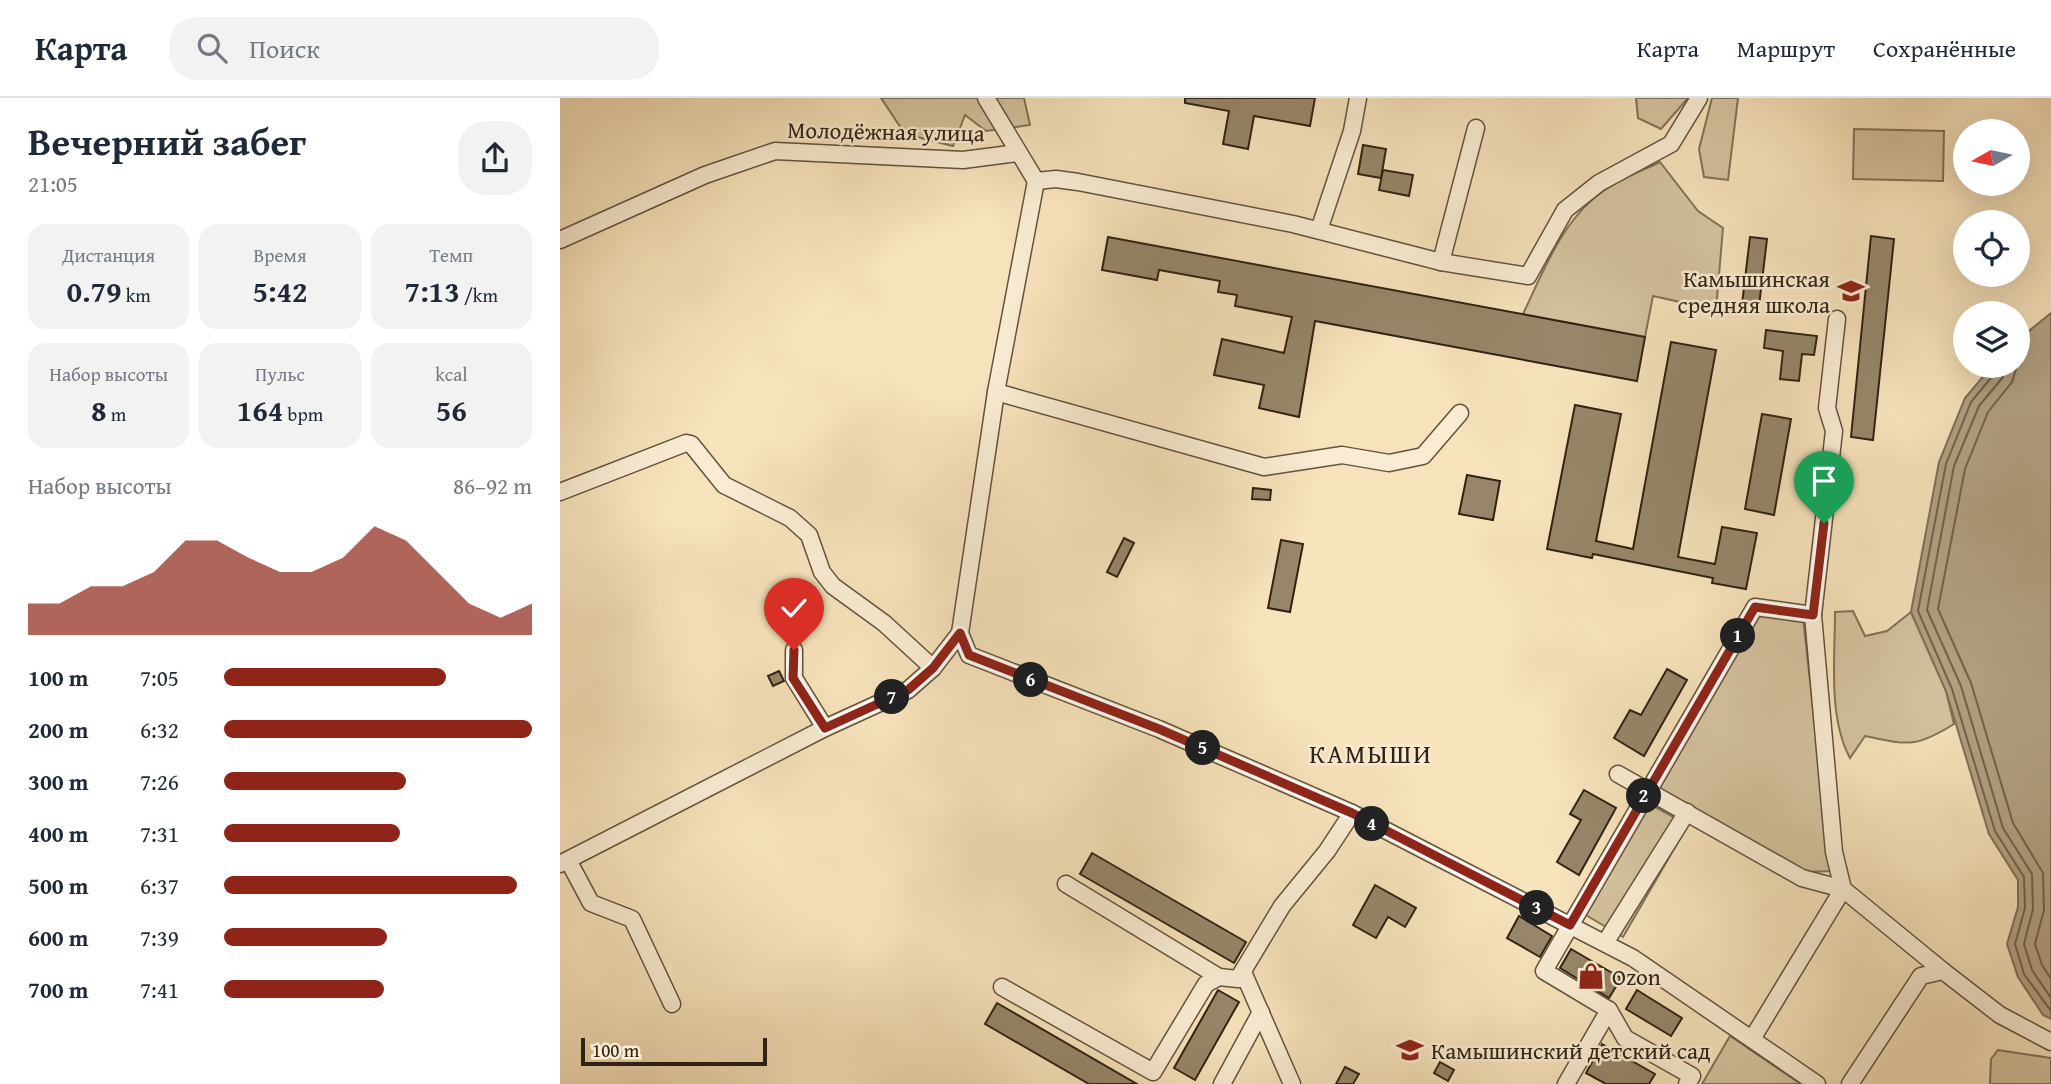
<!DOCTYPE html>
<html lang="ru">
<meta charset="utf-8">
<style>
body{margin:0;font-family:"Gentium Book Plus",serif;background:#f2f2f3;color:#1f2937;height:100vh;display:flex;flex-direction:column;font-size:26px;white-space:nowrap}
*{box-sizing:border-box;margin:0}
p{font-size:23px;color:#747a83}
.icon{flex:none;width:38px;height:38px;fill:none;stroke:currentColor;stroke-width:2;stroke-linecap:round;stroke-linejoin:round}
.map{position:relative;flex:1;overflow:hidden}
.side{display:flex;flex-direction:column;background:#fff;width:560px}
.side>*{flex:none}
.needle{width:46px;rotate:261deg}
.buttons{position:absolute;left:1393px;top:21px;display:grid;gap:14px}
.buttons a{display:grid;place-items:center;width:77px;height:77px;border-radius:50%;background:#fff;box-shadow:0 7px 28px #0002;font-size:35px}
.scale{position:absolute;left:21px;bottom:18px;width:186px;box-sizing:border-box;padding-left:7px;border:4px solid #302313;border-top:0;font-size:19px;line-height:24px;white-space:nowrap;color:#302313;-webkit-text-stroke:5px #f9ecd3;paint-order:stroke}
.pin{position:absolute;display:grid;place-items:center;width:60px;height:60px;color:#fff;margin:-72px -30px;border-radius:50% 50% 50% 0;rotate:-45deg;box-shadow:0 0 7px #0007}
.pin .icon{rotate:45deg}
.km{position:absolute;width:35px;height:35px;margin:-18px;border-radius:50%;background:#222;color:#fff;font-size:19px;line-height:35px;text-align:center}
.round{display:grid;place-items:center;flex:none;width:74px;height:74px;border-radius:28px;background:#f2f2f3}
.summary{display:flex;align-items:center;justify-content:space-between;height:119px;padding:0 28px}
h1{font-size:38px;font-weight:700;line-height:52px}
.metrics{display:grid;grid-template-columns:repeat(3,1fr);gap:10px;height:119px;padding:7px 28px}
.metrics div{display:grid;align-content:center;border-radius:18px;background:#f2f2f3;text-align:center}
.metrics b{font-size:30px;font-weight:700}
.metrics small{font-size:19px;font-weight:400}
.metrics p{font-size:19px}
.chart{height:196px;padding:14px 28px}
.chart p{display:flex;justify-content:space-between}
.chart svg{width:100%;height:126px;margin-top:7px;fill:#8f2418;opacity:.7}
ul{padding:0 28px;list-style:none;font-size:23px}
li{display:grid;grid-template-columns:112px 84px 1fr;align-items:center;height:52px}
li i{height:18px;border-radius:9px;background:#8f2418}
header{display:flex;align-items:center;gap:42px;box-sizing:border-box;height:98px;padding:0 35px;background:#fff;border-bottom:2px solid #e0e1e3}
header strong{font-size:33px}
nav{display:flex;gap:38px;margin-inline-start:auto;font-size:24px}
.search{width:490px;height:63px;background:#f2f2f3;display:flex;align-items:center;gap:18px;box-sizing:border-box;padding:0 24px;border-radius:28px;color:#747a83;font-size:26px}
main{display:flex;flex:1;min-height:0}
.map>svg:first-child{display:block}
.green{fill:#d4c29e;stroke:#827258;stroke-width:2}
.water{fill:#b3a182;stroke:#7f6f56;stroke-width:2}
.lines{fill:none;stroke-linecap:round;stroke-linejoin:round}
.shore{stroke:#72624a;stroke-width:2}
.building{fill:#97866a;stroke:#302313;stroke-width:2}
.minor-casing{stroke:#62533d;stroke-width:19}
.minor{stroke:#f9ecd3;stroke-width:16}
.route-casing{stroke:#fff;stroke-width:14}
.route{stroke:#8f2418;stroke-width:9}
.labels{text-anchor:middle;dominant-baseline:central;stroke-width:5;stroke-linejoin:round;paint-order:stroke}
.street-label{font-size:23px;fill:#302313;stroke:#f9ecd3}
.poi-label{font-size:23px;fill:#302313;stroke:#f9ecd3;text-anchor:start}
.quarter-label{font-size:26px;letter-spacing:2px;fill:#302313;stroke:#f9ecd3}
</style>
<header>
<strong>Карта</strong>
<div class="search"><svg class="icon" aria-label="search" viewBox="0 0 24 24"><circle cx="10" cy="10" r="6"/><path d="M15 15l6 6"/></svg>Поиск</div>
<nav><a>Карта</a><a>Маршрут</a><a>Сохранённые</a></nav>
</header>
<main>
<section class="side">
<div class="summary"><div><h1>Вечерний забег</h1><p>21:05</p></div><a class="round"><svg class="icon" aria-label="share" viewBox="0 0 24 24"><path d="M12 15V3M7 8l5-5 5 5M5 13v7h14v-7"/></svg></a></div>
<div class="metrics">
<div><p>Дистанция</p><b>0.79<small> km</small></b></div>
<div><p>Время</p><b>5:42</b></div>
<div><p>Темп</p><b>7:13<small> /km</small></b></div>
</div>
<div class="metrics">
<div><p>Набор высоты</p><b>8<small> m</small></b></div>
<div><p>Пульс</p><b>164<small> bpm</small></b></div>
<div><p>kcal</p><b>56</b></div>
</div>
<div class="chart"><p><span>Набор высоты</span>86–92 m</p>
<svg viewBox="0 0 160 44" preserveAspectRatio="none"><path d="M0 44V33L10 33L20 27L30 27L40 22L50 11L60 11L70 17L80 22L90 22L100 17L110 6L120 11L130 22L140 33L150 38L160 33V44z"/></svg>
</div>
<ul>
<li><b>100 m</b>7:05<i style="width:72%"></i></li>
<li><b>200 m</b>6:32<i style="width:100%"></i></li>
<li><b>300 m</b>7:26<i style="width:59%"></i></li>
<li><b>400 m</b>7:31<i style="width:57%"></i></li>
<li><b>500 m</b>6:37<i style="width:95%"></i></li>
<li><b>600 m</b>7:39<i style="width:53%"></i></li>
<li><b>700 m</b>7:41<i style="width:52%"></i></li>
</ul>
</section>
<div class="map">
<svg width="1491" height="986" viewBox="0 0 1491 986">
<rect width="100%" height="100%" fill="#f6e2bb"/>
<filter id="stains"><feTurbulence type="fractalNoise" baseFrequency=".00286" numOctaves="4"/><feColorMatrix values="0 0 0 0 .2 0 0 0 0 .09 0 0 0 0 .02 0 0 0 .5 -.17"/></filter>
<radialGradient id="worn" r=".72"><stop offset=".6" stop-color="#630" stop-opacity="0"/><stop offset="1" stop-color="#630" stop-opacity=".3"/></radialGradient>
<g class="green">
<path d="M321 0H464L470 27 426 33 405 17 393 48 345 36Z"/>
<path d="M1128 0 1101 31 1078 20 1076 0Z"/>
<path d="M1152 0H1178L1168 82 1144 79 1139 51Z"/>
<path d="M1294 31 1384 33 1383 83 1293 81Z"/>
<path d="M1100 64 1138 113 1163 130 1156 212 1093 198 1085 239 963 216C985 170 1004 116 1051 88 1066 78 1084 72 1100 64Z"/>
<path d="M1293 513 1305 538 1327 533 1351 514 1386 593 1394 626C1356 650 1348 647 1305 638L1290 660C1268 620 1275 560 1275 514Z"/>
<path d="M1199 515 1243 520 1271 773 1247 774 1099 691Z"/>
<path d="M1088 705 1128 727 1063 839 1024 816Z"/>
<path d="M1170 938 1241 986H1142Z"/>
<path d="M1438 952 1491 960V986H1430L1431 961Z"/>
</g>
<path class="water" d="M1491 215V921L1483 917 1458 879 1447 846 1458 809V782L1429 736 1386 593 1351 514 1379 364 1405 300 1432 268H1458V242Z"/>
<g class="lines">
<g class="shore">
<path d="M1436 268 1435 275 1411 304 1386 366 1358 513 1392 591 1435 733 1464 779 1465 810 1455 846 1464 876 1491 913"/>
<path d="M1445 268 1443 279 1419 308 1394 368 1367 512 1401 588 1443 730 1472 776 1473 811 1464 846 1472 872 1491 900"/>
<path d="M1457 268 1452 284 1428 314 1405 371 1378 511 1411 585 1453 725 1483 775 1484 812 1475 846 1482 867 1491 881"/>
</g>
</g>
<g class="building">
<path d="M625 0H755L750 28 694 18 688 51 663 46 669 13 625 5Z"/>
<path d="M803 47 826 51 821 80 798 76Z"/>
<path d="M823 72 853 77 849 98 819 92Z"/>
<path d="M1311 138 1334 141 1313 342 1291 339Z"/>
<path d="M548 139 1085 239 1077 283 755 223 739 319 699 310 704 287 654 277 662 241 724 255 732 219 675 208 677 197 658 194 660 183 599 172 597 182 542 172Z"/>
<path d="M1190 139 1207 141 1199 208 1182 206Z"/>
<path d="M1206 232 1257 238 1254 257 1242 256 1239 283 1220 281 1223 253 1204 250Z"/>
<path d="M1111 244 1156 252 1118 459 1155 466 1162 429 1197 435 1186 491 1152 485 1153 480 1033 456 1032 460 987 451 1015 307 1061 316 1036 443 1073 451Z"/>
<path d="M1202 316 1231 321 1214 417 1185 411Z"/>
<path d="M907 377 940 383 933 422 899 416Z"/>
<path d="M693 390 711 392 710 402 692 401Z"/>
<path d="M564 440 574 445 557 479 547 474Z"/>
<path d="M721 442 743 446 730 514 708 510Z"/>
<path d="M1107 571 1127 582 1084 658 1054 640 1070 612 1081 617Z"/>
<path d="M219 573 224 583 213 588 208 578Z"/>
<path d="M1024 692 1056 710 1019 777 997 764 1021 722 1010 716Z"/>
<path d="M532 755 686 844 674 865 520 776Z"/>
<path d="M815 787 856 810 845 829 828 819 816 840 793 827Z"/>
<path d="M959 818 992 838 980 859 947 840Z"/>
<path d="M1011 851 1061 880 1049 900 1000 870Z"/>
<path d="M658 892 679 904 635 982 614 970Z"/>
<path d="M1077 892 1122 920 1111 938 1066 911Z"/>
<path d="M437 905 577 986H529L425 926Z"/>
<path d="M1042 946 1095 976 1089 986H1046L1026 975Z"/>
<path d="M880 964 894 972 888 983 874 975Z"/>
<path d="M785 969 799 976 793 986H776Z"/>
</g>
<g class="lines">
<defs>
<g id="minor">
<path d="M426 0 476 83 436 294 400 535 409 557 599 631 792 715 1073 860 1257 986"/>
<path d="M476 83 496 81 518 84 733 126 881 164 968 178 1005 112 1039 85 1111 46 1139 0"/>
<path d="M759 132 792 33 798 0"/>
<path d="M0 142 145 77 215 53 403 62 458 55"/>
<path d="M881 164 916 30"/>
<path d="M1277 221 1267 310 1274 333 1253 517 1274 754 1283 791 1383 873"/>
<path d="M436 294 704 369 782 357 829 365 863 358 900 315"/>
<path d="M0 394 126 345 131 346 164 387 230 420 249 437 262 474 273 488 324 525 373 570"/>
<path d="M234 552V580L265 630"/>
<path d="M1058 676 1242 780 1283 791 1192 941"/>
<path d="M8 762 31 805 72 821 112 906"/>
<path d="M0 766 265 630 348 592 373 570 400 535"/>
<path d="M506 786 659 879 678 881 722 808 767 753 792 715"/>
<path d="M1045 845 1127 714"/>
<path d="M683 874 732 986"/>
<path d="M442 889 593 974 646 886 659 879"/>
<path d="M1049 912 1065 940 1132 978 1127 986"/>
<path d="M662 986 701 914"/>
<path d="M1006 986 1049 912 984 873 1195 509 1253 517"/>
<path d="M1290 986 1361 878 1383 873 1440 917 1491 944"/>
</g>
</defs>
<use href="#minor" class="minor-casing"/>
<use href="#minor" class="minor"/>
</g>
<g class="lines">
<defs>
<path id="route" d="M234 552 233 580 265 630 348 592 373 570 400 535 409 557 599 631 792 715 1010 827 1195 509 1253 517 1264 425"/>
</defs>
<use href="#route" class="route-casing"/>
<use href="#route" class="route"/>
</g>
<defs>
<symbol id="school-bare" viewBox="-9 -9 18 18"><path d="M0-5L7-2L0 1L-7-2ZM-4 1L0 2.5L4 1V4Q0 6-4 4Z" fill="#8f2418" stroke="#f9ecd3" stroke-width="2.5" paint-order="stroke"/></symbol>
<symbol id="shop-bare" viewBox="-9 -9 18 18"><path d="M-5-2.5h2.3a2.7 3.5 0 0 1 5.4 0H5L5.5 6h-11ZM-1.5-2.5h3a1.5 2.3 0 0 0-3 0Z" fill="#8f2418" stroke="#f9ecd3" stroke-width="2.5" paint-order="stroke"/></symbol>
</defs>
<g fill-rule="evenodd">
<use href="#school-bare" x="1272" y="174" width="38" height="38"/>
<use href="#shop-bare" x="1012" y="859" width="38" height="38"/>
<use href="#school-bare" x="831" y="933" width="38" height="38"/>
</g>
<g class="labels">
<g class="street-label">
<text transform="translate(326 33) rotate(1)">Молодёжная улица</text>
</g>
<g class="poi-label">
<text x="1270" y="180" text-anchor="end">Камышинская<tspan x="1270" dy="26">средняя школа</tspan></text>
<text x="1052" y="878">Ozon</text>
<text x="871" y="952">Камышинский детский сад</text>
</g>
<g class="quarter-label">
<text x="811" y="655">КАМЫШИ</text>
</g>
</g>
<rect width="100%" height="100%" filter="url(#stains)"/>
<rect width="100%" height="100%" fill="url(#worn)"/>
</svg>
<div class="buttons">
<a><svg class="needle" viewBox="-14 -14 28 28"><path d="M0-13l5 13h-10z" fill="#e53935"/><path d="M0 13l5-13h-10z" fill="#747a83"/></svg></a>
<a><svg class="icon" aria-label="locate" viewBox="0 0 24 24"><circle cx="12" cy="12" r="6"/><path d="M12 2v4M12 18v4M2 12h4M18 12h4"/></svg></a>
<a><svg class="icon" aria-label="layers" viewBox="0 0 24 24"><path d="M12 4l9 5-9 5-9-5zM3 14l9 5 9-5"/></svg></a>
</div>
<div class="scale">100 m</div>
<div class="pin" style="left:1264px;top:425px;background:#1e9e55"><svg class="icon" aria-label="arrive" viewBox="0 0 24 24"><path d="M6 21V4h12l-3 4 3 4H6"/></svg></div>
<div class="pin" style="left:234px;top:552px;background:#d93025"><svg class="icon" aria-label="check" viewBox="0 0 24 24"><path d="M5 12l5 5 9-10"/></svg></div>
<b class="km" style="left:1178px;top:538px">1</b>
<b class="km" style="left:1084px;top:698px">2</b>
<b class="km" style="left:977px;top:810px">3</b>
<b class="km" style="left:812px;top:726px">4</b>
<b class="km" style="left:643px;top:650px">5</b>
<b class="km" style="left:471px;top:582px">6</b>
<b class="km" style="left:332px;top:599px">7</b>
</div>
</main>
